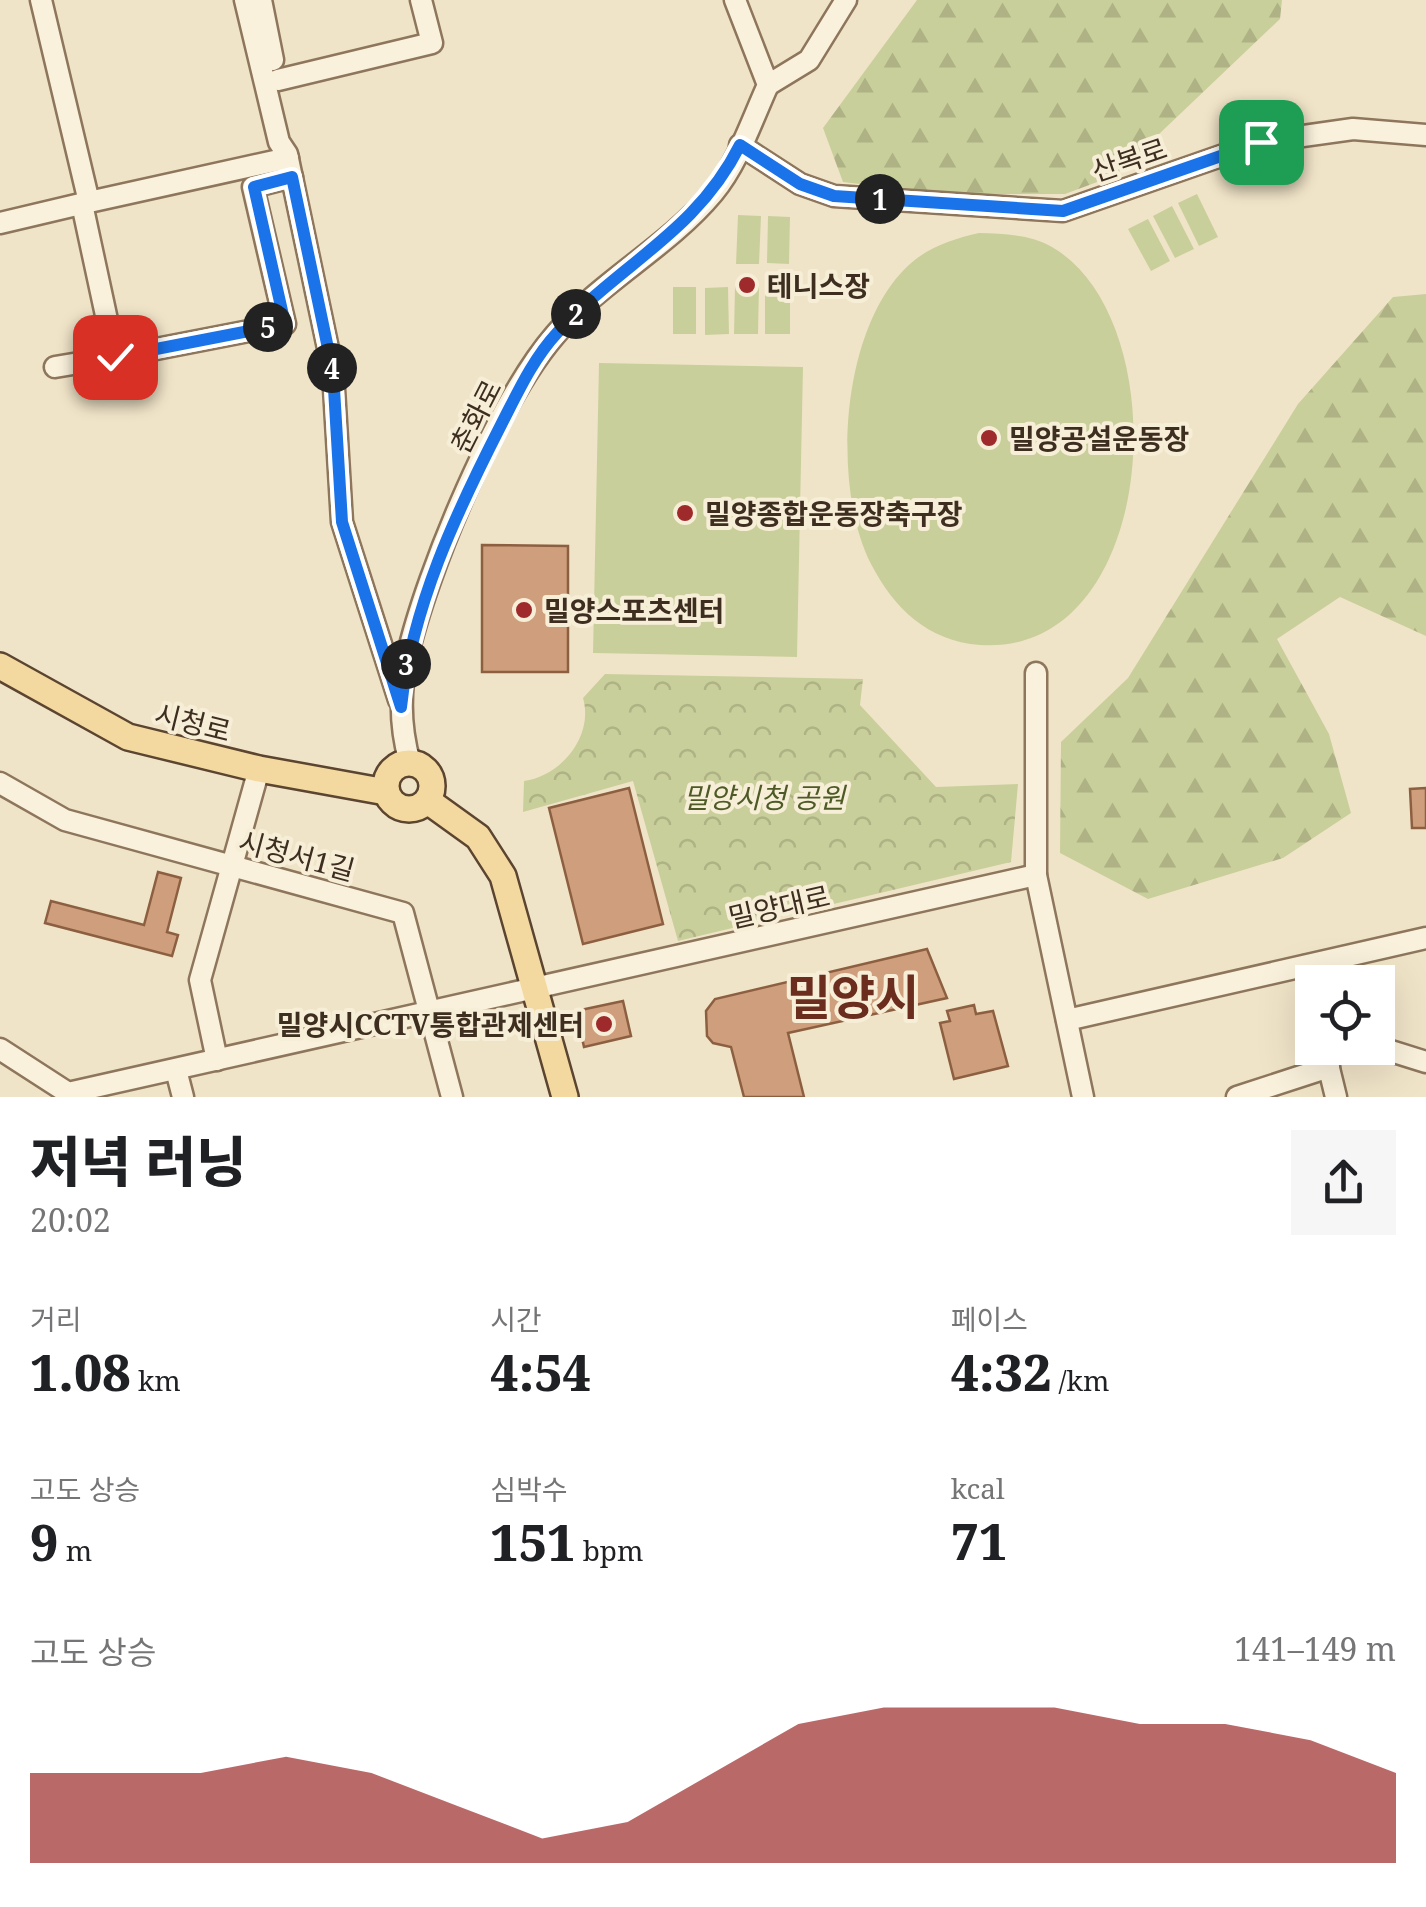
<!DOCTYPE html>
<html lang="ko">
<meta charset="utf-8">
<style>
body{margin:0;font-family:"Noto Serif","Noto Sans KR",serif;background:#f6f6f6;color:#202124;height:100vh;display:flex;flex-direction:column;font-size:38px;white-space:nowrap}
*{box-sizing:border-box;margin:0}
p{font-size:32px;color:#757577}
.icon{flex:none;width:55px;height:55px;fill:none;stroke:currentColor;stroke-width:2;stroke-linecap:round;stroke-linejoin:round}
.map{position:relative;height:1097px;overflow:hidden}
.drawer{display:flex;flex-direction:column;background:#fff;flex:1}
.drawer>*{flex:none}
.controls{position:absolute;left:1295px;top:965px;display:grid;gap:20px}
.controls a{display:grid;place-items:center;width:100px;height:100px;border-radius:0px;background:#fff;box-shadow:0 10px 40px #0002;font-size:50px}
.pin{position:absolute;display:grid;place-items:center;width:85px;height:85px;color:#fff;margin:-42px;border-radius:20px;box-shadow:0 5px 15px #0006}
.km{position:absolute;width:50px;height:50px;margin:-25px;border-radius:50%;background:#222;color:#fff;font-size:28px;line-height:50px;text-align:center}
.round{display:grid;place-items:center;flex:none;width:105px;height:105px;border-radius:0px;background:#f6f6f6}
.head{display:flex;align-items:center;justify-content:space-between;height:170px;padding:0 30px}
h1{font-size:55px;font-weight:800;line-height:75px}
.stats{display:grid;grid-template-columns:repeat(3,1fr);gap:15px;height:170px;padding:10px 30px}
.stats div{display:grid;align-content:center}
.stats b{font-size:50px;font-weight:800}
.stats small{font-size:28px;font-weight:400}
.stats p{font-size:28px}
.chart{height:280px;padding:20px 30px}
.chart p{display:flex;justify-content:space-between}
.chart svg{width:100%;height:180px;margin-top:10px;fill:#9e2a2b;opacity:.7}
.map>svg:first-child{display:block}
.forest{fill:url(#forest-firs)}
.park{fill:url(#park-crowns)}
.pitch{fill:#c9cf9b}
.building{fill:#cf9f7d;stroke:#8d5f41;stroke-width:2.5}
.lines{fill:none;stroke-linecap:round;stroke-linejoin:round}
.minor-casing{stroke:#8d765c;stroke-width:25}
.major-casing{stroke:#5b4430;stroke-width:30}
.minor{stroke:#faf1dc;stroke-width:20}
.major{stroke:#f3d9a0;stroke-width:25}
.route-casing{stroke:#fff;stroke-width:20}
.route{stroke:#1a73e8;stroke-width:12}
.poi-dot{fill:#9e2a2b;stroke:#f7eed8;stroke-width:4}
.labels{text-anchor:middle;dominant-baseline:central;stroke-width:8;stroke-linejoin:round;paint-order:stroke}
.street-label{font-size:28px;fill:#3d2e20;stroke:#f7eed8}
.poi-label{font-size:28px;font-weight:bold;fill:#3d2e20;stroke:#f7eed8;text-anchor:start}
.park-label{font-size:28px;font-style:italic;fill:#4d5a26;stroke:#f7eed8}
.town-label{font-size:48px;font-weight:bold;fill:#6b2e1e;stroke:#f7eed8}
</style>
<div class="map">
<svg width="1426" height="1097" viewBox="0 0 1426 1097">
<defs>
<pattern id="forest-firs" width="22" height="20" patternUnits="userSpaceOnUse" patternTransform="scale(2.5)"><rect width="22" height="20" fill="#c9cf9b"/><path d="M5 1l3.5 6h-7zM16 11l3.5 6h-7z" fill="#aeb285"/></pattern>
<pattern id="park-crowns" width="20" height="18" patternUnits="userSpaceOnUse" patternTransform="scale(2.5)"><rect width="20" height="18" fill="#c9cf9b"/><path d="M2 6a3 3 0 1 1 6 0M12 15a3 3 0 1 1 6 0" fill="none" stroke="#aeb285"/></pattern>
</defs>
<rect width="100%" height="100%" fill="#f0e4c8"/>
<g class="forest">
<path d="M917 0H1282L1280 19 1116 175 1065 194H943L843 182 823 128Z"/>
<path d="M1426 294V636L1340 597 1277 639 1329 734 1351 813 1283 858 1148 899 1060 853 1061 742 1128 678 1298 404 1393 297Z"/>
</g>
<path class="park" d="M605 674 863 679 860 705 936 787 1018 784 1011 862 678 941 633 781 523 812 524 781C561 776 594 736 583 698Z"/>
<g class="pitch">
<path d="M1197 194 1218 237 1199 246 1178 203Z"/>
<path d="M1172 206 1194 249 1175 258 1153 216Z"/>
<path d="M738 215 761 216 759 264H736Z"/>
<path d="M768 216 790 217 789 264 767 263Z"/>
<path d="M1148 219 1170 261 1151 271 1128 229Z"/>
<path d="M979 233C1003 234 1030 234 1052 247 1179 320 1160 657 980 645 927 641 894 608 871 564 830 484 841 317 916 259 934 245 957 238 979 233Z"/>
<path d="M735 286H759L758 334H734Z"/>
<rect x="673" y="287" width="23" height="47"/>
<path d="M728 287 729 334 705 335V288Z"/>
<rect x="765" y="287" width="25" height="47"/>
<path d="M599 363 803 367 797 657 593 653Z"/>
</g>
<g class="building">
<path d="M482 545 568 546V672H482Z"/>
<path d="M629 788 663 924 583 944 549 808Z"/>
<path d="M1426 788V828H1412L1410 789Z"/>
<path d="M158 872 181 878 167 932 178 935 172 956 45 923 51 901 144 925Z"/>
<path d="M927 949 947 998 788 1033 804 1097H744L731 1047 713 1043 707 1036 706 1011 715 999Z"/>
<path d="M623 1001 631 1036 584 1047 576 1011Z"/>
<path d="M974 1005 976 1014 993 1011 1008 1066 954 1079 940 1023 950 1021 947 1011Z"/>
</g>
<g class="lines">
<defs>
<g id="minor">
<path d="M41 0 89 202 288 158"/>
<path d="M245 0 279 142 287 154 333 372 342 522 399 700"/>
<path d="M261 0 273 60"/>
<path d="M278 80 432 43 421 0"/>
<path d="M768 85 809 60 846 0"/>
<path d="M740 145 800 184 834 196 1063 211 1261 142 1353 129 1426 135"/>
<path d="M82 204 115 357 285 324 253 187 292 177"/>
<path d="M0 223 89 202"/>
<path d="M55 367 115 357"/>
<path d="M410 763C400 728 399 694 407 658 426 572 498 401 555 335 600 281 667 248 713 193 738 163 752 120 768 85L735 0"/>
<path d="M0 783 65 820 403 913 452 1097"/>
<path d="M1036 875V673"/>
<path d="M1305 966 1312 997"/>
<path d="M1067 1020 1426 938"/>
<path d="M1378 1047 1426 1062"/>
<path d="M1324 1048 1336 1097"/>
<path d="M0 1049 68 1093 1036 875 1083 1097"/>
<path d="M1325 1054 1349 1048"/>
<path d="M217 1060 200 980 259 769"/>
<path d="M176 1070 183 1097"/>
<path d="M1237 1097 1329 1067"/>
</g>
<g id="major">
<path d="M0 666 128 737 259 769 386 792"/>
<circle cx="409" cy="786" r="23"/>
<path d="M428 801 478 837 503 876 565 1097"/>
</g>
</defs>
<use href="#minor" class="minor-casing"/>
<use href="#major" class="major-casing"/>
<use href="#minor" class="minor"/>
<use href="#major" class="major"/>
</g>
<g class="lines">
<defs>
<path id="route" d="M115 357 285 324 254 187 292 177 333 372 342 522 401 707C412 606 456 513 502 423 518 392 533 359 557 333 619 264 696 233 740 145L800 184 834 196 1063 211 1261 142"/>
</defs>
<use href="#route" class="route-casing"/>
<use href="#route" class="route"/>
</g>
<g class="poi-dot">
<circle cx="747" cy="285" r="10"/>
<circle cx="989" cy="438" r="10"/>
<circle cx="685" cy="513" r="10"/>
<circle cx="524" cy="610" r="10"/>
<circle cx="604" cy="1024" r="10"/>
</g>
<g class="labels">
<g class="street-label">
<text transform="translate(1129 159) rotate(-19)">산복로</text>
<text transform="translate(475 416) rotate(-63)">춘화로</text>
<text transform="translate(193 722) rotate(14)">시청로</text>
<text transform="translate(297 855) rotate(15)">시청서1길</text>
<text transform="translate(779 906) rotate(-13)">밀양대로</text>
</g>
<g class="poi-label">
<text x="767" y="285">테니스장</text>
<text x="1009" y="438">밀양공설운동장</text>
<text x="705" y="513">밀양종합운동장축구장</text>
<text x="544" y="610">밀양스포츠센터</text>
<text x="584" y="1024" text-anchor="end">밀양시CCTV통합관제센터</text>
</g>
<g class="park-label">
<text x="764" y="797">밀양시청 공원</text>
</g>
<g class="town-label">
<text x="853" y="996">밀양시</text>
</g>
</g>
</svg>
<div class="controls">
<a><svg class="icon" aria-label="locate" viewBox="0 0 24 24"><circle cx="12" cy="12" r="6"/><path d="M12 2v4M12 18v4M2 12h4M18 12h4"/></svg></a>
</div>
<div class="pin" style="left:1261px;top:142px;background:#1e9e55"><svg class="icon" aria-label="arrive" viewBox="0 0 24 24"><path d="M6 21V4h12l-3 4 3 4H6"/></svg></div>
<div class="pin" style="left:115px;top:357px;background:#d93025"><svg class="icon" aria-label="check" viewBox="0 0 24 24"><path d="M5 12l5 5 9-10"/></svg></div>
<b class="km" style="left:880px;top:199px">1</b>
<b class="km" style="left:576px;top:314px">2</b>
<b class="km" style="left:406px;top:664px">3</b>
<b class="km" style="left:332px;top:368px">4</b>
<b class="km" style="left:268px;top:327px">5</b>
</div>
<section class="drawer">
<div class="head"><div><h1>저녁 러닝</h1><p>20:02</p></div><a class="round"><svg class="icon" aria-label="share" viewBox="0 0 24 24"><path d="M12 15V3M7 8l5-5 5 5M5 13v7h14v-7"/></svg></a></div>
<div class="stats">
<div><p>거리</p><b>1.08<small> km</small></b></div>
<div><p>시간</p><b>4:54</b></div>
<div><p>페이스</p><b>4:32<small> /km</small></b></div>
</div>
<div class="stats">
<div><p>고도 상승</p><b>9<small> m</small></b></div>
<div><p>심박수</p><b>151<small> bpm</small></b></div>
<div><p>kcal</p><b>71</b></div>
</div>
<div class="chart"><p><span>고도 상승</span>141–149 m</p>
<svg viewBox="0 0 160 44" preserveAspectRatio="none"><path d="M0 44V22L10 22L20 22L30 18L40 22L50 30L60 38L70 34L80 22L90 10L100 6L110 6L120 6L130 10L140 10L150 14L160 22V44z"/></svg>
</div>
</section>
